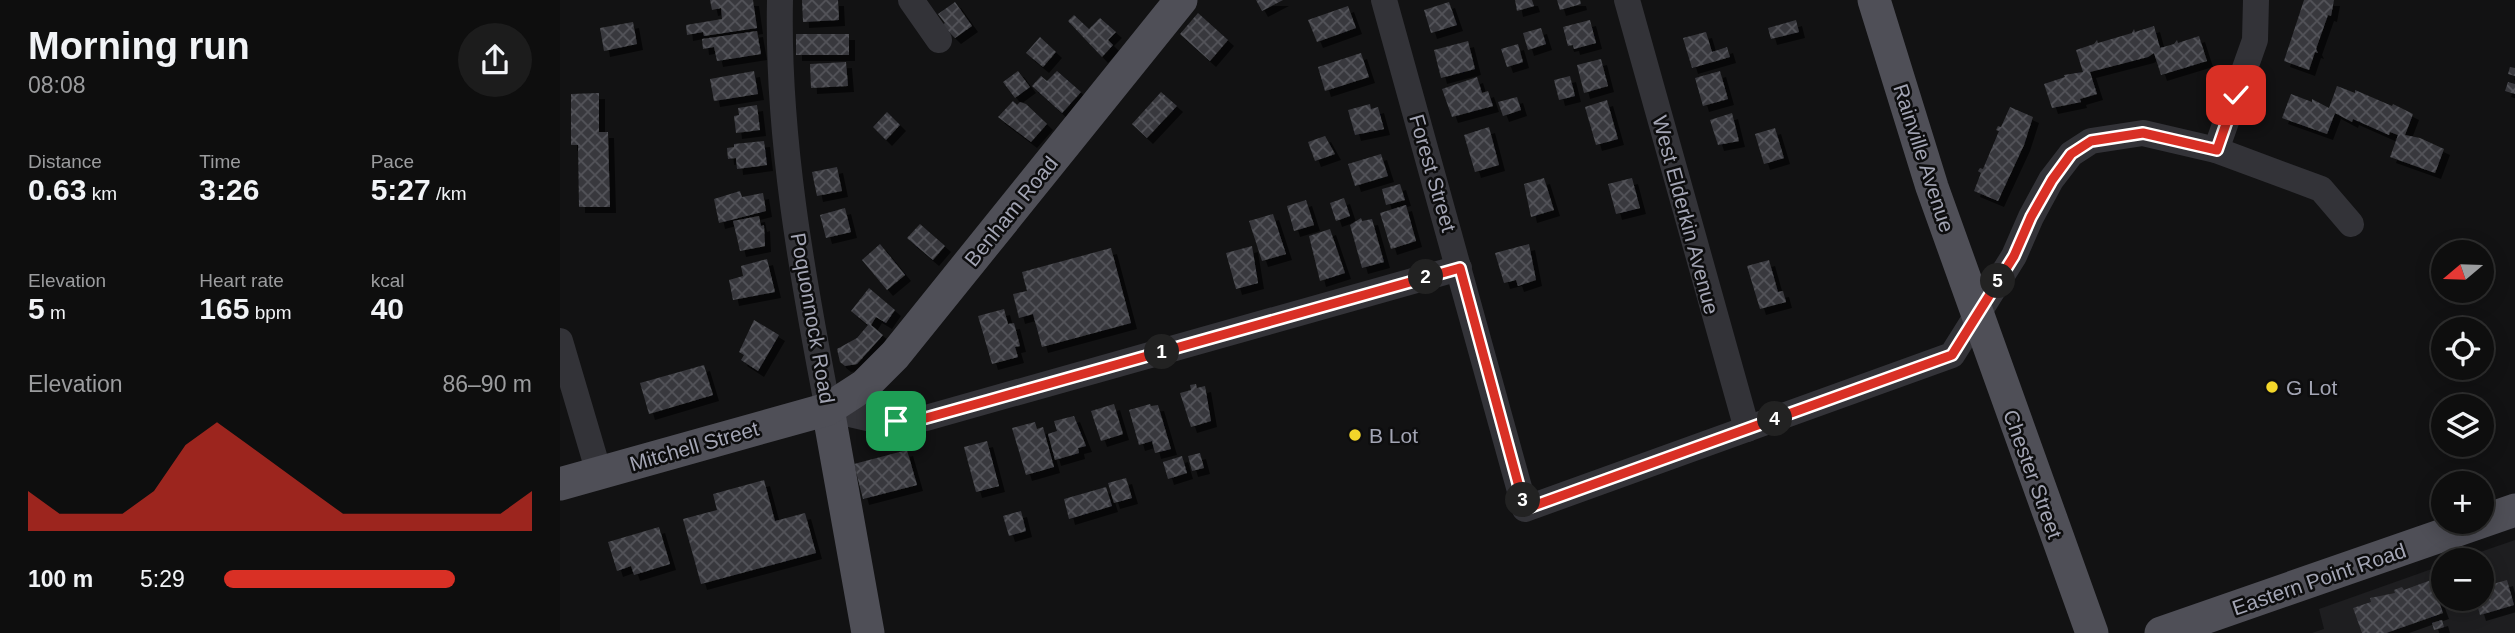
<!DOCTYPE html>
<meta charset="utf-8">
<style>
body{margin:0;font-family:Arial,sans-serif;background:#1c1c1c;color:#f1f3f6;height:100vh;display:flex;flex-direction:column;font-size:26px;white-space:nowrap}
*{box-sizing:border-box;margin:0}
p{font-size:23px;color:#9b9c9e}
.icon{flex:none;width:38px;height:38px;fill:none;stroke:currentColor;stroke-width:2;stroke-linecap:round;stroke-linejoin:round}
.map{position:relative;flex:1;overflow:hidden}
.panel{display:flex;flex-direction:column;background:#0e0e0e;width:560px}
.panel>*{flex:none}
.needle{width:46px;rotate:251deg}
.tools{position:absolute;left:1871px;top:240px;display:grid;gap:14px}
.tools a{display:grid;place-items:center;width:63px;height:63px;border-radius:50%;background:#0e0e0e;box-shadow:0 4px 18px #0003,0 0 0 2px #2e2e2e;font-size:35px}
.pin{position:absolute;display:grid;place-items:center;width:60px;height:60px;color:#fff;margin:-30px;border-radius:14px;box-shadow:0 4px 10px #0006}
.km{position:absolute;width:35px;height:35px;margin:-18px;border-radius:50%;background:#222;color:#fff;font-size:19px;line-height:35px;text-align:center}
.round{display:grid;place-items:center;flex:none;width:74px;height:74px;border-radius:37px;background:#1c1c1c}
.summary{display:flex;align-items:center;justify-content:space-between;height:119px;padding:0 28px}
h1{font-size:38px;font-weight:800;line-height:52px}
.stats{display:grid;grid-template-columns:repeat(3,1fr);gap:10px;height:119px;padding:7px 28px}
.stats div{display:grid;align-content:center}
.stats b{font-size:30px;font-weight:800}
.stats small{font-size:19px;font-weight:400}
.stats p{font-size:19px}
.chart{height:196px;padding:14px 28px}
.chart p{display:flex;justify-content:space-between}
.chart svg{width:100%;height:126px;margin-top:7px;fill:#d93025;opacity:.7}
ul{padding:0 28px;list-style:none;font-size:23px}
li{display:grid;grid-template-columns:112px 84px 1fr;align-items:center;height:52px}
li i{height:18px;border-radius:9px;background:#d93025}
main{display:flex;flex:1;min-height:0}
.map>svg:first-child{display:block}
.built{fill:#1e1e20}
.building{fill:url(#building-cross-hatch);filter:url(#shadow)}
.lines{fill:none;stroke-linecap:round;stroke-linejoin:round}
.minor{stroke:#333338;stroke-width:26}
.major{stroke:#4f4f57;stroke-width:33}
.route-casing{stroke:#fff;stroke-width:14}
.route{stroke:#d93025;stroke-width:9}
.poi-dot{fill:#f3d62a;stroke:#0d0d0e;stroke-width:2.5}
.labels{text-anchor:middle;dominant-baseline:central;stroke-width:5;stroke-linejoin:round;paint-order:stroke}
.street-label{font-size:21px;fill:#a3a5b4;stroke:#0d0d0e}
.poi-label{font-size:21px;fill:#a3a5b4;stroke:#0d0d0e;text-anchor:start}
</style>
<main>
<section class="panel">
<div class="summary"><div><h1>Morning run</h1><p>08:08</p></div><a class="round"><svg class="icon" aria-label="share" viewBox="0 0 24 24"><path d="M12 15V3M7 8l5-5 5 5M5 13v7h14v-7"/></svg></a></div>
<div class="stats">
<div><p>Distance</p><b>0.63<small> km</small></b></div>
<div><p>Time</p><b>3:26</b></div>
<div><p>Pace</p><b>5:27<small> /km</small></b></div>
</div>
<div class="stats">
<div><p>Elevation</p><b>5<small> m</small></b></div>
<div><p>Heart rate</p><b>165<small> bpm</small></b></div>
<div><p>kcal</p><b>40</b></div>
</div>
<div class="chart"><p><span>Elevation</span>86–90 m</p>
<svg viewBox="0 0 160 44" preserveAspectRatio="none"><path d="M0 44V30L10 38L20 38L30 38L40 30L50 14L60 6L70 14L80 22L90 30L100 38L110 38L120 38L130 38L140 38L150 38L160 30V44z"/></svg>
</div>
<ul>
<li><b>100 m</b>5:29<i style="width:75%"></i></li>
</ul>
</section>
<div class="map">
<svg width="1955" height="633" viewBox="0 0 1955 633">
<defs>
<pattern id="building-cross-hatch" width="8" height="8" patternUnits="userSpaceOnUse" patternTransform="scale(1.75)"><rect width="8" height="8" fill="#39393e"/><path d="M0 0l8 8M0 8l8-8" fill="none" stroke="#525358"/></pattern>
<filter id="shadow"><feDropShadow dx="6" dy="6" stdDeviation="0" flood-color="#0009"/></filter>
</defs>
<rect width="100%" height="100%" fill="#121213"/>
<path class="built" d="M1955 540V633H1752L1764 629 1759 609 1883 565V598H1922V560H1897Z"/>
<g class="building">
<path d="M150 0H193L197 28 144 36 143 32 127 35 126 25 162 19 161 8 152 10Z"/>
<path d="M242 0H278L279 20 243 22Z"/>
<path d="M696 0H723L702 11Z"/>
<path d="M955 0H972L974 6 957 11Z"/>
<path d="M997 0H1020L1021 4 1000 10Z"/>
<path d="M1744 0H1774L1771 16 1768 15 1756 49 1758 53 1755 52 1749 70 1724 61Z"/>
<path d="M395 2 412 26 395 38 382 25 385 23 378 14Z"/>
<path d="M889 2 897 25 871 33 864 10Z"/>
<path d="M788 6 796 28 757 42 748 20Z"/>
<path d="M638 13 668 40 650 61 620 34Z"/>
<path d="M514 15 529 29 540 18 556 32 548 40 553 45 542 57 508 21Z"/>
<path d="M1030 20 1036 43 1014 49 1013 45 1008 46 1003 27Z"/>
<path d="M1236 20 1239 32 1211 39 1208 28Z"/>
<path d="M73 22 77 44 44 51 40 28Z"/>
<path d="M1594 26 1600 48 1614 44 1617 40 1618 43 1639 36 1647 61 1601 75 1594 53 1588 57 1530 72 1537 94 1520 99 1521 102 1492 108 1484 84 1505 77 1504 75 1523 72 1516 50 1534 44 1537 40 1538 43 1572 33 1574 29 1575 32Z"/>
<path d="M981 28 986 44 968 50 963 33Z"/>
<path d="M197 31 201 54 157 61 154 47 143 49 142 39Z"/>
<path d="M1146 32 1152 52 1167 47 1170 57 1132 68 1123 38Z"/>
<rect x="236" y="34" width="53" height="21"/>
<path d="M480 37 496 52 483 67 466 53Z"/>
<path d="M908 41 915 69 881 78 874 50Z"/>
<path d="M958 44 963 62 947 67 941 49Z"/>
<path d="M801 53 809 77 765 91 758 67Z"/>
<path d="M1041 59 1048 86 1024 93 1017 65Z"/>
<path d="M286 62 288 86 251 88 250 64Z"/>
<path d="M1950 67 1955 68V76L1948 74Z"/>
<path d="M194 71 198 94 154 101 150 79Z"/>
<path d="M458 71 470 87 455 98 443 82Z"/>
<path d="M497 71 521 92 502 113 472 86 481 76 487 81Z"/>
<path d="M1160 71 1168 99 1143 106 1135 78Z"/>
<path d="M1010 76 1015 96 999 100 994 80Z"/>
<path d="M917 77 922 93 928 91 933 106 892 117 882 89Z"/>
<path d="M1948 82 1955 84V94L1945 91Z"/>
<path d="M1777 86 1795 93V90L1832 106 1833 104 1853 114 1845 135 1860 138 1884 149 1875 173 1830 157 1838 135 1830 132 1829 135 1793 119 1792 122 1775 113 1767 134 1722 118 1731 94 1752 102V99L1769 108Z"/>
<path d="M601 92 617 106 587 138 572 124Z"/>
<path d="M39 93V132H48L50 207H19L18 145H11V94Z"/>
<path d="M957 97 961 110 943 116 938 102Z"/>
<path d="M1047 100 1058 139 1036 145 1025 107Z"/>
<path d="M453 101 457 105 460 102 466 104 487 124 471 142 438 117Z"/>
<path d="M810 104 811 109 818 107 824 129 795 135 788 110Z"/>
<path d="M197 105 200 130 176 133 174 116 179 115 178 108Z"/>
<path d="M1450 107 1473 117 1464 145 1438 201 1414 191 1421 173 1418 171 1420 168 1423 169 1439 131 1436 130 1438 126 1441 127Z"/>
<path d="M327 112 340 125 326 140 313 127Z"/>
<path d="M1172 113 1179 141 1158 145 1150 120Z"/>
<path d="M929 127 939 165 915 172 904 135Z"/>
<path d="M1215 128 1224 158 1204 164 1195 134Z"/>
<path d="M765 136 775 154 755 161 748 142Z"/>
<path d="M204 141 207 165 177 169 176 158 168 159 167 148 174 147V144Z"/>
<path d="M821 154 828 176 795 186 788 164Z"/>
<path d="M277 167 282 191 257 196 252 172Z"/>
<path d="M984 178 994 210 971 217 964 184Z"/>
<path d="M1072 178 1080 208 1056 214 1048 184Z"/>
<path d="M840 184 845 200 826 205 822 189Z"/>
<path d="M180 191 182 197 203 193 206 211 159 223 154 199Z"/>
<path d="M784 198 790 216 776 221 770 203Z"/>
<path d="M746 200 754 225 734 231 727 206Z"/>
<path d="M846 205 856 241 831 249 820 213Z"/>
<path d="M285 208 291 232 266 238 260 215Z"/>
<path d="M713 214 726 254 702 261 689 221Z"/>
<path d="M199 216 201 226 204 225 205 246 180 251 173 221Z"/>
<path d="M801 218 802 221 812 219 824 262 802 268 790 225Z"/>
<path d="M360 224 385 246 373 260 347 238Z"/>
<path d="M770 229 785 273 760 281 749 236Z"/>
<path d="M320 244 345 275 327 290 302 260Z"/>
<path d="M969 244 976 280 958 286 956 280 944 283 935 253Z"/>
<path d="M692 246 698 283 676 289 666 253Z"/>
<path d="M551 248 571 323 482 347 473 314 459 318 453 294 467 291 462 272Z"/>
<path d="M207 259 215 292 173 300 169 280 183 276 181 266Z"/>
<path d="M1209 260 1218 292 1223 291 1226 302 1200 309 1187 266Z"/>
<path d="M309 288 335 310 326 323 316 317 311 325 323 335 297 364 285 366 280 362 277 349 297 338 308 325 291 311Z"/>
<path d="M444 309 448 324 454 323 460 346 455 347 458 357 432 364 418 316Z"/>
<path d="M194 320 219 335 198 371 181 360 184 355 179 352Z"/>
<path d="M144 365 153 395 89 414 80 383Z"/>
<path d="M636 384 637 388 645 386 651 421 631 427 620 393 631 390 630 385Z"/>
<path d="M554 404 563 434 541 441 531 411Z"/>
<path d="M590 404 591 406 598 405 611 449 595 453 592 441 579 445 569 410Z"/>
<path d="M514 416 526 446 518 448 519 453 495 460 488 434 497 431 494 421Z"/>
<path d="M475 422 477 429 483 427 494 467 466 475 452 428Z"/>
<path d="M427 441 439 486 416 492 404 447Z"/>
<path d="M347 450 357 485 303 499 294 464Z"/>
<path d="M640 453 644 468 632 471 628 456Z"/>
<path d="M622 456 627 473 608 479 603 462Z"/>
<path d="M566 478 572 498 554 503 548 483Z"/>
<path d="M204 480 215 521 245 513 256 553 141 584 123 519 157 510 153 494Z"/>
<path d="M546 487 552 506 509 519 504 499Z"/>
<path d="M461 511 466 531 449 536 443 516Z"/>
<path d="M99 527 110 564 74 575 71 566 57 571 48 542Z"/>
<path d="M1871 580 1883 613 1826 633H1802L1793 608 1811 602 1810 598 1835 593 1834 590 1842 587 1844 590Z"/>
<path d="M1947 580 1954 605 1920 615 1915 598H1922V587Z"/>
<path d="M1882 620 1884 627 1874 630 1872 623Z"/>
</g>
<g class="lines">
<g class="minor">
<path d="M220 0C217 136 242 275 268 409L325 422 366 418 899 268"/>
<path d="M351 0 379 40"/>
<path d="M824 0 965 509 1392 355 1454 256 1471 217 1491 180 1511 154 1531 141 1583 133 1656 150 1761 189 1791 224"/>
<path d="M1067 0 1187 429"/>
<path d="M1656 150 1695 40 1696 0"/>
<path d="M0 341 39 473"/>
</g>
<g class="major">
<path d="M1314 0 1372 187 1532 633"/>
<path d="M268 409 308 633"/>
<path d="M0 484 268 409 305 385 335 355 621 0"/>
<path d="M1601 633 1955 510"/>
</g>
</g>
<g class="lines">
<defs>
<path id="route" d="M336 421 366 418 427 401 900 268 965 509 1392 355 1454 256 1471 217 1492 180 1511 154 1531 141 1583 133 1657 150 1676 95"/>
</defs>
<use href="#route" class="route-casing"/>
<use href="#route" class="route"/>
</g>
<g class="poi-dot">
<circle cx="1712" cy="387" r="7"/>
<circle cx="795" cy="435" r="7"/>
</g>
<g class="labels">
<g class="street-label">
<text transform="translate(1364 158) rotate(72)">Rainville Avenue</text>
<text transform="translate(873 173) rotate(74)">Forest Street</text>
<text transform="translate(451 211) rotate(-51)">Benham Road</text>
<text transform="translate(1126 215) rotate(75)">West Elderkin Avenue</text>
<text transform="translate(253 318) rotate(80)">Poquonnock Road</text>
<text transform="translate(134 446) rotate(-16)">Mitchell Street</text>
<text transform="translate(1473 474) rotate(70)">Chester Street</text>
<text transform="translate(1759 579) rotate(-19)">Eastern Point Road</text>
</g>
<g class="poi-label">
<text x="1726" y="387">G Lot</text>
<text x="809" y="435">B Lot</text>
</g>
</g>
</svg>
<div class="tools">
<a><svg class="needle" viewBox="-14 -14 28 28"><path d="M0-13l5 13h-10z" fill="#e53935"/><path d="M0 13l5-13h-10z" fill="#9b9c9e"/></svg></a>
<a><svg class="icon" aria-label="locate" viewBox="0 0 24 24"><circle cx="12" cy="12" r="6"/><path d="M12 2v4M12 18v4M2 12h4M18 12h4"/></svg></a>
<a><svg class="icon" aria-label="layers" viewBox="0 0 24 24"><path d="M12 4l9 5-9 5-9-5zM3 14l9 5 9-5"/></svg></a>
<a>+</a>
<a>−</a>
</div>
<div class="pin" style="left:336px;top:421px;background:#1e9e55"><svg class="icon" aria-label="arrive" viewBox="0 0 24 24"><path d="M6 21V4h12l-3 4 3 4H6"/></svg></div>
<div class="pin" style="left:1676px;top:95px;background:#d93025"><svg class="icon" aria-label="check" viewBox="0 0 24 24"><path d="M5 12l5 5 9-10"/></svg></div>
<b class="km" style="left:602px;top:352px">1</b>
<b class="km" style="left:866px;top:277px">2</b>
<b class="km" style="left:963px;top:500px">3</b>
<b class="km" style="left:1215px;top:419px">4</b>
<b class="km" style="left:1438px;top:281px">5</b>
</div>
</main>
